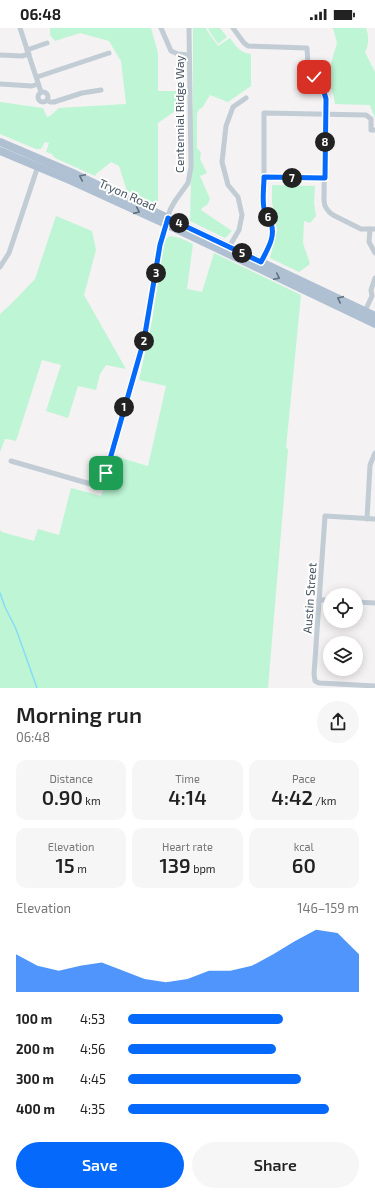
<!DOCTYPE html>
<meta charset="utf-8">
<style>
body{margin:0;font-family:"Exo 2",sans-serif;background:#f6f6f6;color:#222;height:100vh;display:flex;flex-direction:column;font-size:15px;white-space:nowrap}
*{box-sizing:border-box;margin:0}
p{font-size:13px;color:#767676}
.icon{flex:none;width:22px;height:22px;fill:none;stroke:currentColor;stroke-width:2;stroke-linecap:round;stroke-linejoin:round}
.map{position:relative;height:660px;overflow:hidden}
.details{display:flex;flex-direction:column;background:#fff;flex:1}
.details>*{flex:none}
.controls{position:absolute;left:323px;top:560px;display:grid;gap:8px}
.controls a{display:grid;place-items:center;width:40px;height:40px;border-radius:50%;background:#fff;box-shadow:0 2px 10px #0003;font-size:20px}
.pin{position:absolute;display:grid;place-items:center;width:34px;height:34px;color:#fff;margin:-17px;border-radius:8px;box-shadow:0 2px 6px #0006}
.km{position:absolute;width:20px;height:20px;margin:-10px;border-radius:50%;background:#222;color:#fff;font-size:11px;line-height:20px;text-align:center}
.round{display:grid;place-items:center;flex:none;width:42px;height:42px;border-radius:21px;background:#f6f6f6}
.overview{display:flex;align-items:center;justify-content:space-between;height:68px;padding:0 16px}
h1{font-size:22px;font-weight:600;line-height:30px}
.metrics{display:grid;grid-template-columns:repeat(3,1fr);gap:6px;height:68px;padding:4px 16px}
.metrics div{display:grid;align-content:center;border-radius:10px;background:#f6f6f6;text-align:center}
.metrics b{font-size:20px;font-weight:600}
.metrics small{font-size:11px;font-weight:400}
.metrics p{font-size:11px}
.chart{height:112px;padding:8px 16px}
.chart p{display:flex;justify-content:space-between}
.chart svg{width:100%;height:72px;margin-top:4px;fill:#0569fb;opacity:.7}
.action{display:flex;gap:8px;margin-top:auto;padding:8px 16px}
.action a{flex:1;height:46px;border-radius:24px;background:#0569fb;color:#fff;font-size:16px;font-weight:600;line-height:46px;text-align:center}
.action a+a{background:#f6f6f6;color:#222}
ul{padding:0 16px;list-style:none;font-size:13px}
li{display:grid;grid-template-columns:64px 48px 1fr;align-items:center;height:30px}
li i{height:10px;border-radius:5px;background:#0569fb}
.status{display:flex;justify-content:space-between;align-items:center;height:28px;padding:0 20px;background:#fff;direction:ltr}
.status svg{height:11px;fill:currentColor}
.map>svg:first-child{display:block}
.green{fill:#bdf5d5}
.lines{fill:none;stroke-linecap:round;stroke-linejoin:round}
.stream{stroke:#86dcf7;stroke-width:1.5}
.street{stroke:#c2ccd5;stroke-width:5}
.primary{stroke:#afc0d3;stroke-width:8}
.oneway{stroke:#61707e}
.route-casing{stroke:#fff;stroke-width:8}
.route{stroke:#0569fb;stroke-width:5}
.labels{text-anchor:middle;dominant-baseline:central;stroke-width:4;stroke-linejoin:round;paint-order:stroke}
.street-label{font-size:12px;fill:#475562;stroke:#fff}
</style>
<div class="status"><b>06:48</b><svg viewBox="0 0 49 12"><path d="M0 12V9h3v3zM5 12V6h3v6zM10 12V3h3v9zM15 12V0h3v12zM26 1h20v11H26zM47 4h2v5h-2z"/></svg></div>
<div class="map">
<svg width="375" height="660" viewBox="0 0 375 660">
<rect width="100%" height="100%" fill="#f4f2f2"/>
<g class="green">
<path d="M50 0H151L158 25V63H182V78L158 95V176L151 174 127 163 119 138 111 134 96 146 95 148 55 130 52 126 46 124 49 115 45 114 41 121H36L0 106V74L43 80 47 89 50 88 59 80 126 76 121 33 109 13 80 5 55 13 50 7Z"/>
<path d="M193 0H207L206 1 218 18 230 10C235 17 241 26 251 26V58L228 74 210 67 202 80 199 81 197 86V120L201 125 200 131 207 145 200 148 210 171 207 177 202 180 201 182 232 203 225 210 190 193 193 71Z"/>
<path d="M210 0H220L227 9 218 16 208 1Z"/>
<path d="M333 0H366C369 8 369 17 365 24L375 44V90L370 77 335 76C334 62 326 51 318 40L330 39 337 15Z"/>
<path d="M272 157 315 158 314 175 316 188 310 195 304 193 303 215 310 236 299 244 270 230 277 202 272 174Z"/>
<path d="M56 188 92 203 96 222 84 267 126 341 106 337 100 346 96 362 78 358 68 390 46 383 61 337 42 332 16 413 7 411H5L0 424V286L11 276 35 251Z"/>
<path d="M171 208 180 210 193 216 187 261 202 264 214 225 301 267 286 420 288 421 268 660H0V502L2 504 34 513 38 501 59 507 71 460 101 468 114 428 148 438 166 358 139 352 152 293 164 213 168 209Z"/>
</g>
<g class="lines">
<path class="stream" d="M0 565 5 579 16 601 37 660"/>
<g class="street">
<path d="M20 0 41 64"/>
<path d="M161 0 171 23 178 26 189 27"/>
<path d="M233 0 244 15 248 18 307 20 308 37 309 41 325 64V67L324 172C324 179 327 183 333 187L361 201H375"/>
<path d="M27 22 47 15"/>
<path d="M0 27 22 28 29 26"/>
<path d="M37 49 109 25"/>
<path d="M0 56 32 58 38 56"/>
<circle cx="43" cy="69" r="5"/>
<path d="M47 72 50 74H54L82 65 101 62"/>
<path d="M264 149 325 150"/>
<path d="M370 201 369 214 375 225"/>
<path d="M229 219 239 202 242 187 238 169 228 157 222 134 226 98 233 79 246 70"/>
<path d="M261 234C267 222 277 207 271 193 268 188 265 185 264 179V85L366 87 371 91V102H375"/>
<path d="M0 239 9 225 38 138"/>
<path d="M365 283 372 268 371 262 375 250"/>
<path d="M11 433 101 459 144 312 160 217 163 205 170 182 175 173 188 155 191 139 189 0"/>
<path d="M367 491 370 437 375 425"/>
<path d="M375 491 325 488 314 646 315 653 319 655 375 658"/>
<path d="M319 572H330"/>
<path d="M356 574 375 575"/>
</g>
<g class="primary">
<path d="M0 114 75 146 375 288"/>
<path d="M0 123 72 153 166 196 375 296"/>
</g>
</g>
<defs><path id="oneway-chevron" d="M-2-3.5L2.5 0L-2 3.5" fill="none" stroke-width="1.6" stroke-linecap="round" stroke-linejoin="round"/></defs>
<g class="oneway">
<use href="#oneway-chevron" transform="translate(82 149) rotate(-155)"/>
<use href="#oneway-chevron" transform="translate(137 183) rotate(24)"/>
<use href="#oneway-chevron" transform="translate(277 249) rotate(26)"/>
<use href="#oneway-chevron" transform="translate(340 271) rotate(-155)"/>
</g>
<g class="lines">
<defs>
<path id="route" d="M106 445 144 312 160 217 168 190 261 234C267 222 276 209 271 195 269 190 265 187 264 181 262 171 264 159 264 149L325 150 326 71 324 64 314 49"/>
</defs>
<use href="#route" class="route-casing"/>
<use href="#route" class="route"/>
</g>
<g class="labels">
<g class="street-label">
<text transform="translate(179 86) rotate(-90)">Centennial Ridge Way</text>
<text transform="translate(128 166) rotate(24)">Tryon Road</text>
<text transform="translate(309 570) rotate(-86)">Austin Street</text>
</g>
</g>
</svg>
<div class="controls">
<a><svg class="icon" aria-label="locate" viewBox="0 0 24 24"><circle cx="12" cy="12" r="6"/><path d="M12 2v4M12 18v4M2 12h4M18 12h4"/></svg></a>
<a><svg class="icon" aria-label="layers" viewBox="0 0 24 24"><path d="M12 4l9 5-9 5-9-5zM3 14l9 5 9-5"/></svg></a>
</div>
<div class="pin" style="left:106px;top:445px;background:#1e9e55"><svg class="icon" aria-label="arrive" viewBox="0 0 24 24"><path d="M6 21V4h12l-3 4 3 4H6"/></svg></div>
<div class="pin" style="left:314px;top:49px;background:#d93025"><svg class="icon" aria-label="check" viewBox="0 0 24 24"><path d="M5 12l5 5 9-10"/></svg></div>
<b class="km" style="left:124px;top:379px">1</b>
<b class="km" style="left:144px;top:313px">2</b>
<b class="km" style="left:156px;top:245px">3</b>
<b class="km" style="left:179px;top:195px">4</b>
<b class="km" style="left:242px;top:225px">5</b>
<b class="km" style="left:268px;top:189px">6</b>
<b class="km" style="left:292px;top:150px">7</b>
<b class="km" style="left:325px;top:114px">8</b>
</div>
<section class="details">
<div class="overview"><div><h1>Morning run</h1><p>06:48</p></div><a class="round"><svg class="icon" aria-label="share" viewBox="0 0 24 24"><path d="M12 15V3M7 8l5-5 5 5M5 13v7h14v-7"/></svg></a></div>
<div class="metrics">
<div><p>Distance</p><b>0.90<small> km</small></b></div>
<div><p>Time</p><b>4:14</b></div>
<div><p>Pace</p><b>4:42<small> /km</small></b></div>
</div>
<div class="metrics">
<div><p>Elevation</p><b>15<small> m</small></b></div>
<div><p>Heart rate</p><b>139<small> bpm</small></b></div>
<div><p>kcal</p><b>60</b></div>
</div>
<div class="chart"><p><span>Elevation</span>146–159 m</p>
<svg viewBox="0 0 160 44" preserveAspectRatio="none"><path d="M0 44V21L10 28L20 31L30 28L40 26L50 31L60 36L70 38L80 36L90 31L100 31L110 28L120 21L130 13L140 6L150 8L160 21V44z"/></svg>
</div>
<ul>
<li><b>100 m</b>4:53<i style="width:67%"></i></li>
<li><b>200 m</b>4:56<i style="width:64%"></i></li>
<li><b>300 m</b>4:45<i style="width:75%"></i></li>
<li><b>400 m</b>4:35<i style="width:87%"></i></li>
</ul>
<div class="action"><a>Save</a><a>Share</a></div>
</section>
